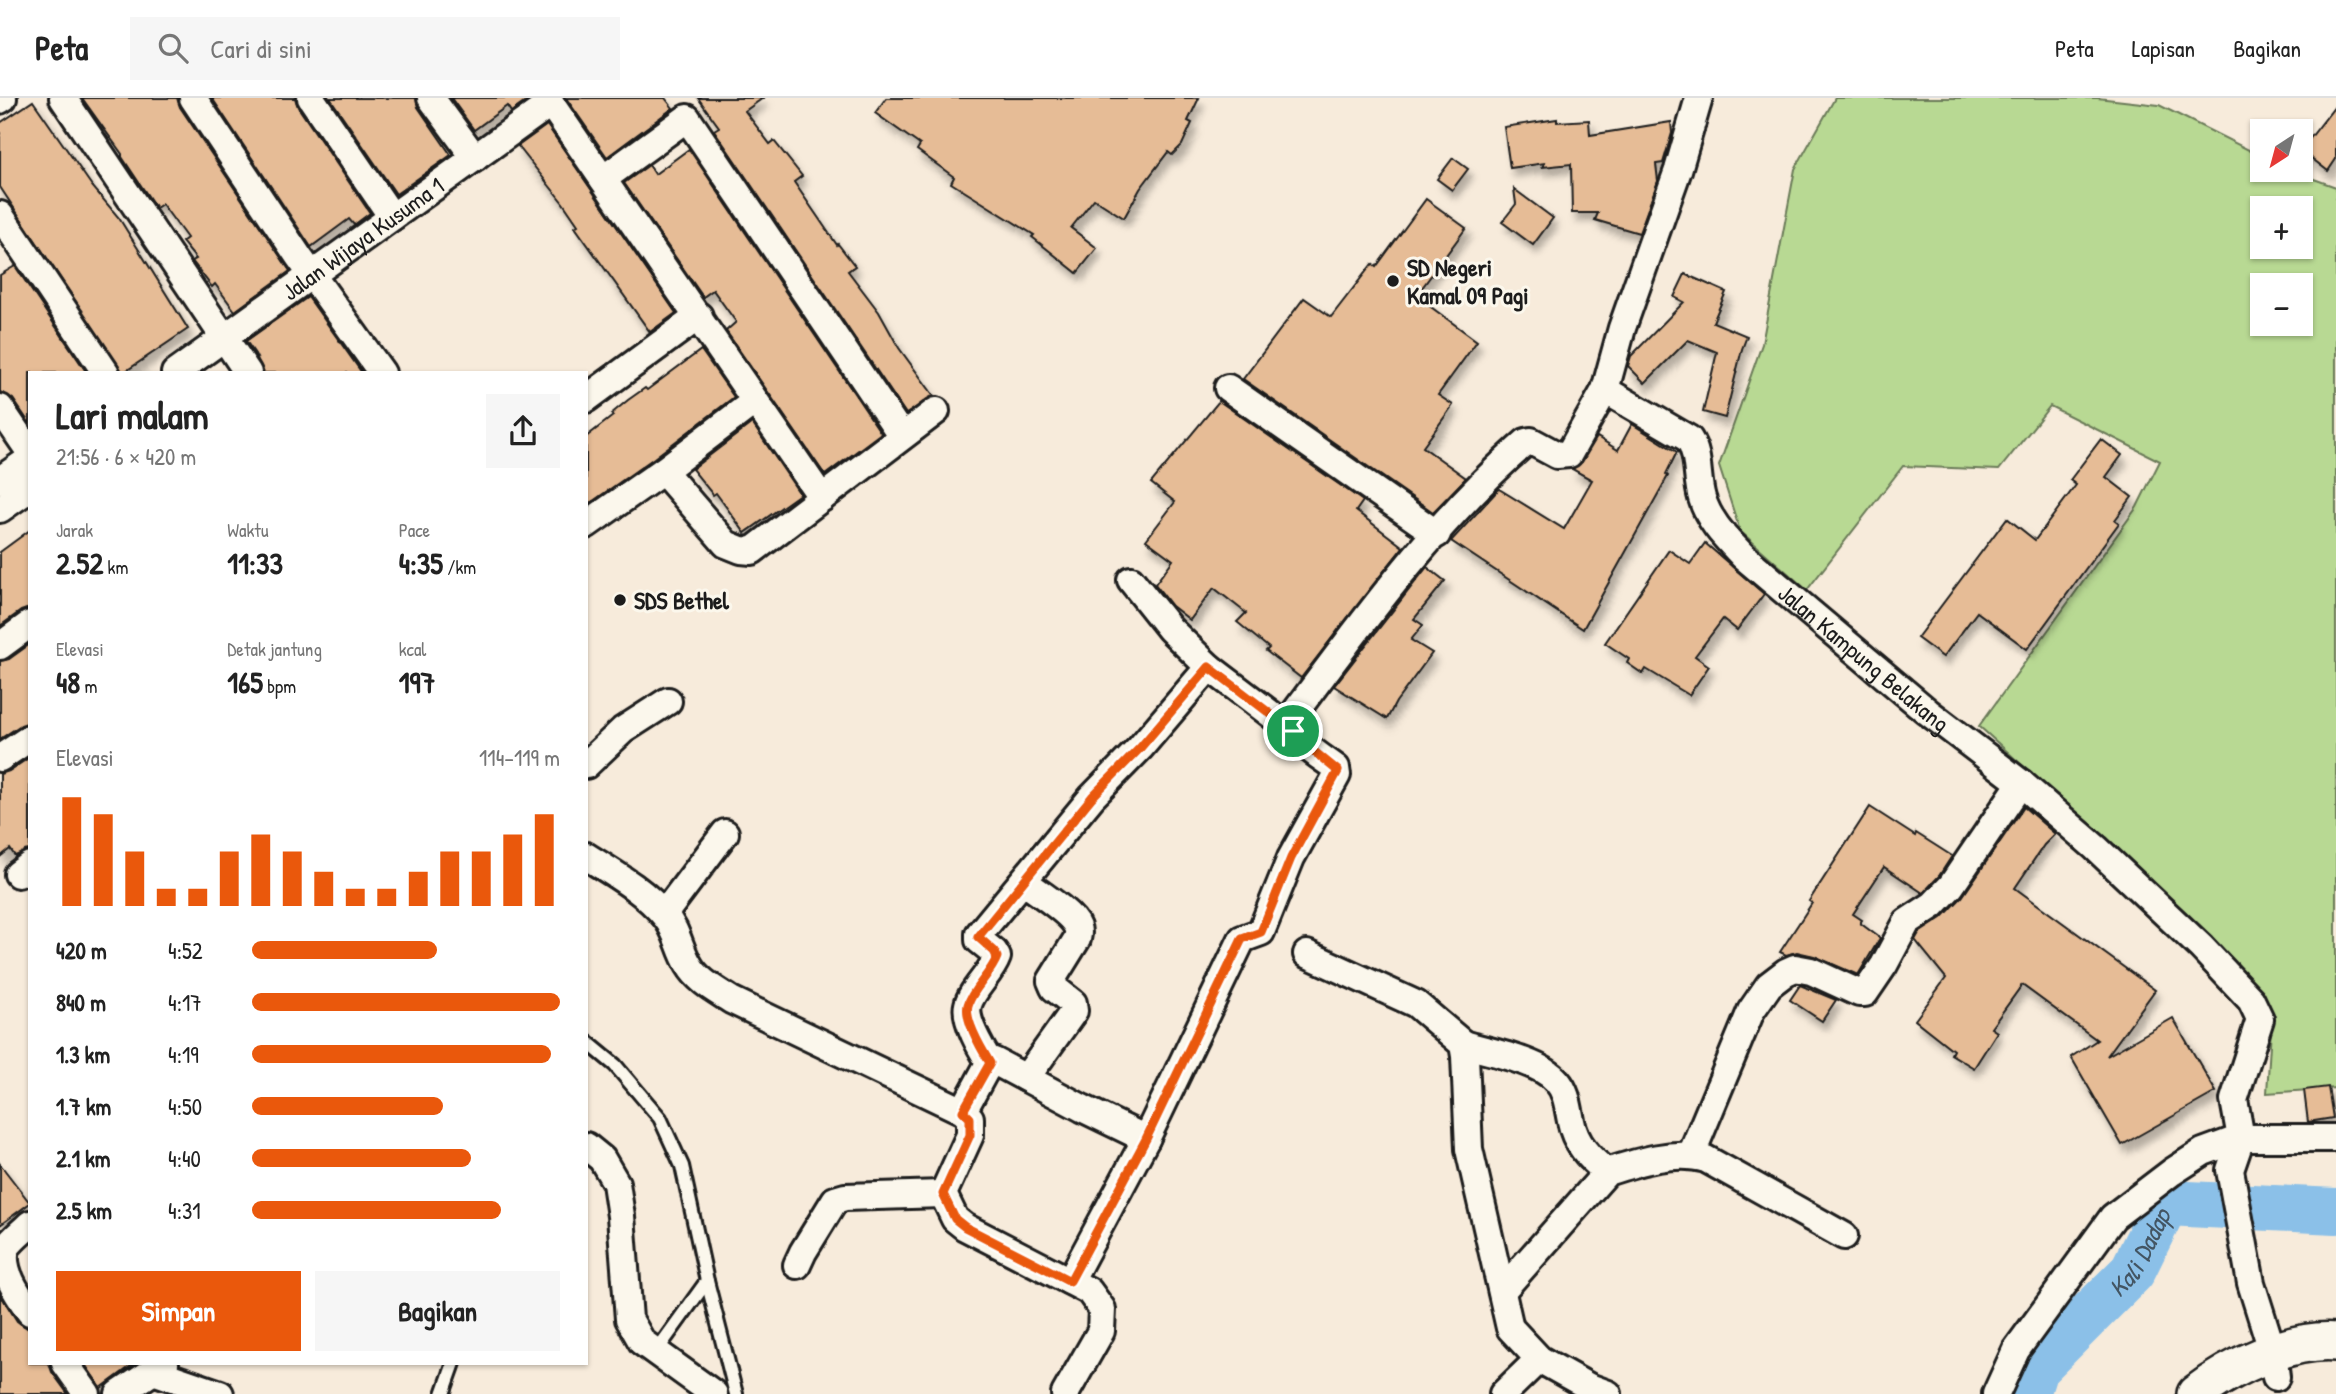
<!DOCTYPE html>
<html lang="id">
<meta charset="utf-8">
<style>
body{margin:0;font-family:"Patrick Hand",sans-serif;background:#f6f6f6;color:#222;height:100vh;display:flex;flex-direction:column;font-size:26px;white-space:nowrap}
*{box-sizing:border-box;margin:0}
p{font-size:23px;color:#767676}
.icon{flex:none;width:38px;height:38px;fill:none;stroke:currentColor;stroke-width:2;stroke-linecap:round;stroke-linejoin:round}
.map{position:relative;flex:1;overflow:hidden}
.side{position:absolute;left:28px;top:273px;width:560px;height:994px;display:flex;flex-direction:column;background:#fff;border-radius:0px;box-shadow:0 2px 5px #0004}
.side>*{flex:none}
.needle{width:46px;rotate:216deg}
.buttons{position:absolute;left:2250px;top:21px;display:grid;gap:14px}
.buttons a{display:grid;place-items:center;width:63px;height:63px;border-radius:0px;background:#fff;box-shadow:0 2px 5px #0004;font-size:35px}
.pin{position:absolute;display:grid;place-items:center;width:60px;height:60px;color:#fff;margin:-30px;border:4px solid #fff;border-radius:50%;box-shadow:0 2px 7px #0007}
.round{display:grid;place-items:center;flex:none;width:74px;height:74px;border-radius:0px;background:#f6f6f6}
.summary{display:flex;align-items:center;justify-content:space-between;height:119px;padding:0 28px}
h1{font-size:38px;font-weight:800;line-height:52px}
.metrics{display:grid;grid-template-columns:repeat(3,1fr);gap:10px;height:119px;padding:7px 28px}
.metrics div{display:grid;align-content:center}
.metrics b{font-size:30px;font-weight:800}
.metrics small{font-size:19px;font-weight:400}
.metrics p{font-size:19px}
.chart{height:196px;padding:14px 28px}
.chart p{display:flex;justify-content:space-between}
.chart svg{width:100%;height:126px;margin-top:7px;stroke:#ea580c;stroke-width:6}
.cta{display:flex;gap:14px;margin-top:auto;padding:14px 28px}
.cta a{flex:1;height:80px;border-radius:0px;background:#ea580c;color:#fff;font-size:28px;font-weight:800;line-height:80px;text-align:center}
.cta a+a{background:#f6f6f6;color:#222}
ul{padding:0 28px;list-style:none;font-size:23px}
li{display:grid;grid-template-columns:112px 84px 1fr;align-items:center;height:52px}
li i{height:18px;border-radius:9px;background:#ea580c}
header{display:flex;align-items:center;gap:42px;box-sizing:border-box;height:98px;padding:0 35px;background:#fff;border-bottom:2px solid #e0e0e0}
header strong{font-size:33px}
nav{display:flex;gap:38px;margin-inline-start:auto;font-size:24px}
.search{width:490px;height:63px;background:#f6f6f6;display:flex;align-items:center;gap:18px;box-sizing:border-box;padding:0 24px;border-radius:0px;color:#767676;font-size:26px}
.map>svg:first-child{display:block}
.green{fill:#b8d993;stroke:#6a7a58;stroke-width:2;fill-rule:evenodd}
.lines{fill:none;stroke-linecap:round;stroke-linejoin:round}
.river{stroke:#8bc0e8;stroke-width:46}
.building{fill:#e6bc96;stroke:#1c1c1c;stroke-width:2;filter:url(#shadow)}
.lane-casing{stroke:#1c1c1c;stroke-width:18}
.street-casing{stroke:#1c1c1c;stroke-width:32}
.secondary-casing{stroke:#1c1c1c;stroke-width:42}
.lane{stroke:#fbf7ec;stroke-width:12}
.street{stroke:#fbf7ec;stroke-width:26}
.secondary{stroke:#fbf7ec;stroke-width:37}
.route-casing{stroke:#fff;stroke-width:14}
.route{stroke:#ea580c;stroke-width:9}
.poi-dot{fill:#1c1c1c;stroke:#fbf7ec;stroke-width:2.5}
.labels{text-anchor:middle;dominant-baseline:central;stroke-width:6;stroke-linejoin:round;paint-order:stroke}
.street-label{font-size:24px;fill:#1c1c1c;stroke:#fbf7ec}
.poi-label{font-size:24px;font-weight:bold;fill:#1c1c1c;stroke:#fbf7ec;text-anchor:start}
.water-label{font-size:26px;font-style:italic;fill:#435563;stroke:#fbf7ec}
</style>
<header>
<strong>Peta</strong>
<div class="search"><svg class="icon" aria-label="search" viewBox="0 0 24 24"><circle cx="10" cy="10" r="6"/><path d="M15 15l6 6"/></svg>Cari di sini</div>
<nav><a>Peta</a><a>Lapisan</a><a>Bagikan</a></nav>
</header>
<div class="map">
<svg width="2336" height="1296" viewBox="0 0 2336 1296">
<defs>
<filter id="shadow"><feDropShadow dx="4.5" dy="8" stdDeviation="3.5" flood-color="#0004"/></filter>
</defs>
<rect width="100%" height="100%" fill="#f7ebdb"/>
<filter id="ink" filterUnits="userSpaceOnUse"><feTurbulence type="fractalNoise" baseFrequency=".0143" numOctaves="2"/><feDisplacementMap in="SourceGraphic" scale="14" xChannelSelector="R" yChannelSelector="G"/><feConvolveMatrix kernelMatrix="1 2 1 2 8 2 1 2 1" color-interpolation-filters="sRGB"/></filter>
<g filter="url(#ink)">
<path class="green" d="M1835 0H2097L2159 7 2263 59V72H2289L2336 89V990L2267 995 2272 914 2180 810 1979 628 2137 409 2160 363 2050 308 1999 372 1903 368 1807 492 1740 433 1719 368 1762 246 1795 71ZM2263 110H2301V149H2263ZM2263 187H2301V226H2263Z"/>
<g class="lines">
<path class="river" id="s1" d="M2027 1296 2035 1271 2132 1174 2166 1105 2336 1113"/>
</g>
<g class="building">
<path d="M82 0H177L180 9 290 173 235 213 215 186 212 189 192 163 196 161 182 144 187 140 162 106 156 110 122 59V56Z"/>
<path d="M212 0H295L298 9 370 115 354 127 349 121 311 149Z"/>
<path d="M330 0H416L418 9 451 57 396 96Z"/>
<path d="M451 0H531L511 14 507 8 474 32Z"/>
<path d="M566 0H665L673 10 607 59Z"/>
<path d="M698 0H763L745 13 770 46 774 43 802 78 794 84 837 147 838 146 855 168 848 173 879 214 899 250 934 298 906 316 714 32 719 29Z"/>
<path d="M886 0H1199L1188 23 1192 25 1182 47 1172 57 1168 54 1140 91 1124 120 1094 101 1071 130 1097 150 1077 175 1032 139 1034 137 951 85 954 79 917 52 920 47 875 15Z"/>
<path d="M33 3 92 88 119 120 188 231 123 275 0 89V25Z"/>
<path d="M2336 7V61L2328 73 2301 52Z"/>
<path d="M1557 21V24L1589 22 1590 37 1671 24 1672 35 1663 65 1656 66 1658 83 1639 135 1595 122 1598 115H1572L1571 66 1542 69 1545 65 1510 70 1504 29Z"/>
<path d="M547 27 676 215 650 234 575 129 578 127 563 105 518 48Z"/>
<path d="M689 51 881 335 825 377 726 233 736 224 713 192 703 199 624 85 649 67 655 76Z"/>
<path d="M1453 60 1468 71 1452 92 1437 81Z"/>
<path d="M1514 91 1553 120 1533 147 1502 124 1516 106Z"/>
<path d="M1426 101 1466 130 1416 198 1477 243 1438 297 1453 307 1423 349 1466 380 1433 414 1243 281 1304 200 1331 219 1372 166 1376 169Z"/>
<path d="M15 168 87 275H30V326L13 301 0 294V177Z"/>
<path d="M1685 176 1726 194 1713 224 1747 238 1742 251 1725 320 1703 314 1717 254 1688 242 1645 285 1628 268 1631 258 1684 204 1674 199Z"/>
<path d="M308 199 328 227 362 275H264L255 256 246 243Z"/>
<path d="M701 252 734 299 654 360 586 408V339L613 318 611 316 628 302 645 290 647 292Z"/>
<path d="M1219 303 1363 403 1356 413 1403 449 1301 580 1266 553 1269 550 1237 524 1246 515 1214 490 1190 522 1172 508 1155 486 1173 462 1146 442 1175 404 1151 385Z"/>
<path d="M752 325 800 396 745 435 716 395 713 397 692 371Z"/>
<path d="M1632 326 1677 354 1666 376 1668 378 1583 531 1451 443 1499 391 1564 431 1592 382 1572 371 1582 364 1597 339 1618 352Z"/>
<path d="M2101 341 2122 357 2106 379 2132 399 2115 422 2119 425 2027 551 1977 514 1943 559 1917 540 2007 420 2035 442 2076 387 2070 382Z"/>
<path d="M30 432V510L21 513 0 528V454Z"/>
<path d="M1705 445 1764 496 1737 532 1723 521 1695 558 1709 568 1689 597 1646 571 1643 576 1627 565 1629 561 1605 545 1669 452 1690 466Z"/>
<path d="M1427 469 1445 483 1414 521 1423 527 1411 542 1432 555 1396 604 1387 621 1334 588Z"/>
<path d="M30 546V624L21 627 0 641V563L9 561Z"/>
<path d="M30 659V752L15 758 10 751 0 759V676L9 673Z"/>
<path d="M1870 709 1915 738 1916 735 1952 758 1939 778 1923 795 1884 769 1853 816 1862 822 1860 825 1880 840 1858 877 1814 858 1797 854 1786 857 1780 854 1812 805 1809 803Z"/>
<path d="M2024 709 2055 736 2044 747 2015 790 2155 892 2107 958 2173 920 2216 994 2122 1047 2071 959 2097 942 2022 887 1991 930 1997 934 1974 970 1951 956 1953 952 1915 922 1946 880 1915 842 1919 835 1942 820 1962 799Z"/>
<path d="M1800 887 1836 902 1822 923 1790 902Z"/>
<path d="M2328 989 2333 1020 2308 1024 2304 992Z"/>
<path d="M0 1066 30 1105 0 1127Z"/>
<path d="M0 1196 17 1223 30 1232V1265H49L52 1274 68 1296H0Z"/>
<path d="M84 1265H135L101 1290Z"/>
</g>
<g class="lines">
<defs>
<g id="lane">
<path d="M586 943 615 967 660 1020 682 1068 707 1183 736 1296"/>
<path d="M655 1255 707 1183"/>
<path d="M443 1296 454 1265"/>
</g>
<g id="street">
<path d="M63 0 248 275"/>
<path d="M193 0 299 159 382 275"/>
<path d="M311 0 392 119"/>
<path d="M431 0 475 60"/>
<path d="M547 0 822 400"/>
<path id="s2" d="M1699 0 1678 72 1622 230 1605 292 1689 341C1700 358 1696 380 1702 400 1709 424 1726 440 1743 458L1928 614 2021 685 2096 750 2201 849 2251 902 2260 921 2234 1002 2241 1040 2230 1072 2251 1185 2273 1255 2276 1279"/>
<path d="M0 2 3 0"/>
<path d="M603 81 687 20 902 338"/>
<path d="M0 117 106 275"/>
<path id="s3" d="M175 275 551 5"/>
<path d="M1228 290 1437 436"/>
<path d="M586 301 699 218"/>
<path d="M0 310 30 354"/>
<path d="M663 373 755 303"/>
<path d="M0 382 30 361"/>
<path d="M0 411 30 390"/>
<path d="M586 427 663 373 726 446 741 452 752 453 936 313"/>
<path d="M1131 482 1170 531 1209 569 1293 633"/>
<path d="M0 548 30 526"/>
<path d="M0 660 30 640"/>
<path d="M586 667 623 632 668 603"/>
<path d="M586 758C613 775 645 793 665 818 678 833 679 851 689 867 698 883 716 892 731 902L963 1013 970 1020V1037L943 1096 955 1121 965 1129 1089 1193 1102 1211 1101 1233 1065 1296"/>
<path d="M18 776 30 767"/>
<path d="M1023 783C1036 793 1072 815 1077 829 1079 834 1078 836 1077 841L1051 883 1054 890 1073 905 1074 913 1026 980"/>
<path d="M664 816 725 735"/>
<path d="M1307 856 1416 906 1463 946 1465 958 1469 1051 1510 1230 1539 1261 1589 1289 1608 1296"/>
<path d="M1463 946C1489 954 1539 962 1557 983 1567 994 1568 1009 1571 1023 1575 1045 1589 1060 1607 1074"/>
<path d="M990 965C982 952 964 922 968 907 972 891 991 876 997 859L994 854 979 842V836L1092 699 1140 650 1209 569"/>
<path d="M963 1013 987 969 994 963 1082 1010 1146 1041 1242 841 1261 834 1291 760 1337 677 1336 670C1321 658 1285 640 1293 617 1363 523 1437 421 1526 344L1531 343 1557 357 1569 356 1605 292"/>
<path d="M586 1048 602 1061 616 1085 621 1118 629 1221 642 1244 714 1296"/>
<path d="M1691 1057 1751 913 1769 887 1786 874 1795 870 1811 873 1859 895H1865L1884 867 1907 824 1933 807 1951 788 2021 685"/>
<path d="M30 1126C22 1134 12 1141 6 1150 0 1172 18 1197 30 1214"/>
<path d="M797 1167 803 1154 835 1102 845 1099 943 1096"/>
<path d="M1070 1183 1146 1041"/>
<path d="M1502 1193 1607 1074C1637 1064 1675 1052 1706 1061L1844 1138"/>
<path d="M65 1265 87 1296"/>
<path d="M153 1273 220 1296"/>
<path d="M119 1296 165 1265"/>
<path d="M1503 1296 1539 1261"/>
<path d="M1996 1296 2016 1252 2113 1119 2172 1074 2203 1054 2241 1040H2336"/>
</g>
<path id="secondary" d="M2196 1296C2230 1269 2292 1240 2336 1244"/>
</defs>
<use href="#lane" class="lane-casing"/>
<use href="#street" class="street-casing"/>
<use href="#secondary" class="secondary-casing"/>
<use href="#lane" class="lane"/>
<use href="#street" class="street"/>
<use href="#secondary" class="secondary"/>
</g>
</g>
<g class="lines" filter="url(#ink)">
<defs>
<path id="route" d="M1209 569 1293 633 1300 642 1338 673 1291 760 1261 834 1242 841 1146 1041 1070 1183 965 1129 955 1121 943 1096 970 1037V1020L963 1013 990 965C982 952 964 922 968 907 972 891 991 876 997 859L994 853 978 839 1092 699 1140 650Z"/>
</defs>
<use href="#route" class="route-casing"/>
<use href="#route" class="route"/>
</g>
<g class="poi-dot">
<circle cx="1393" cy="183" r="7"/>
<circle cx="620" cy="502" r="7"/>
</g>
<g class="labels">
<g class="street-label">
<text stroke="none"><textPath href="#s3" startOffset="231">Jalan Wijaya Kusuma 1</textPath></text>
<text stroke="none"><textPath href="#s2" startOffset="695">Jalan Kampung Belakang</textPath></text>
</g>
<g class="poi-label">
<text x="1407" y="169">SD Negeri<tspan x="1407" dy="28">Kamal 09 Pagi</tspan></text>
<text x="634" y="502">SDS Bethel</text>
</g>
<g class="water-label">
<text stroke="none"><textPath href="#s1" startOffset="184">Kali Dadap</textPath></text>
</g>
</g>
</svg>
<div class="buttons">
<a><svg class="needle" viewBox="-14 -14 28 28"><path d="M0-13l5 13h-10z" fill="#e53935"/><path d="M0 13l5-13h-10z" fill="#767676"/></svg></a>
<a>+</a>
<a>−</a>
</div>
<div class="pin" style="left:1293px;top:633px;background:#1e9e55"><svg class="icon" aria-label="arrive" viewBox="0 0 24 24"><path d="M6 21V4h12l-3 4 3 4H6"/></svg></div>
<section class="side">
<div class="summary"><div><h1>Lari malam</h1><p>21:56 · 6 × 420 m</p></div><a class="round"><svg class="icon" aria-label="share" viewBox="0 0 24 24"><path d="M12 15V3M7 8l5-5 5 5M5 13v7h14v-7"/></svg></a></div>
<div class="metrics">
<div><p>Jarak</p><b>2.52<small> km</small></b></div>
<div><p>Waktu</p><b>11:33</b></div>
<div><p>Pace</p><b>4:35<small> /km</small></b></div>
</div>
<div class="metrics">
<div><p>Elevasi</p><b>48<small> m</small></b></div>
<div><p>Detak jantung</p><b>165<small> bpm</small></b></div>
<div><p>kcal</p><b>197</b></div>
</div>
<div class="chart"><p><span>Elevasi</span>114–119 m</p>
<svg viewBox="0 0 160 44" preserveAspectRatio="none"><path d="M5 44V6M15 44V12M25 44V25M35 44V38M45 44V38M55 44V25M65 44V19M75 44V25M85 44V32M95 44V38M105 44V38M115 44V32M125 44V25M135 44V25M145 44V19M155 44V12"/></svg>
</div>
<ul>
<li><b>420 m</b>4:52<i style="width:60%"></i></li>
<li><b>840 m</b>4:17<i style="width:100%"></i></li>
<li><b>1.3 km</b>4:19<i style="width:97%"></i></li>
<li><b>1.7 km</b>4:50<i style="width:62%"></i></li>
<li><b>2.1 km</b>4:40<i style="width:71%"></i></li>
<li><b>2.5 km</b>4:31<i style="width:81%"></i></li>
</ul>
<div class="cta"><a>Simpan</a><a>Bagikan</a></div>
</section>
</div>
